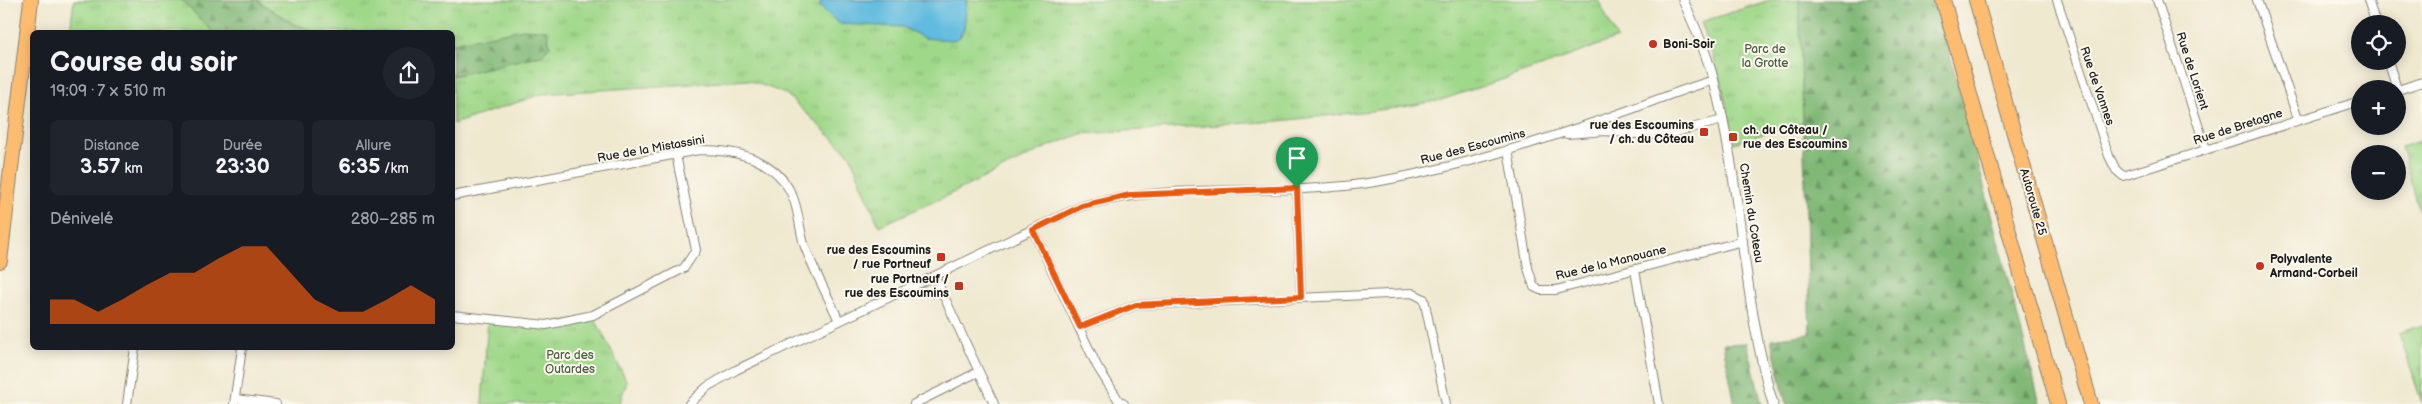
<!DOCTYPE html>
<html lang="fr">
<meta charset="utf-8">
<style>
body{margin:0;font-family:"Balsamiq Sans",sans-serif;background:#20242c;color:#f1f3f6;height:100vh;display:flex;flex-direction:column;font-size:19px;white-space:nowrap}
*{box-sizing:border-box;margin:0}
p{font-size:16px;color:#9ea1a6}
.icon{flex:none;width:28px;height:28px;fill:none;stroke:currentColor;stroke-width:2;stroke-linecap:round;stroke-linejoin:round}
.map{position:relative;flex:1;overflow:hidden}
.side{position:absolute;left:30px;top:30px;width:425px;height:320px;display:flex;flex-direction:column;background:#171b24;border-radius:8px;box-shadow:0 2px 12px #0003}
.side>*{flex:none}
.fabs{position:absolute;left:2351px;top:15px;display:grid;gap:10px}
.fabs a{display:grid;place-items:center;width:55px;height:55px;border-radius:50%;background:#171b24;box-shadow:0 2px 12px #0003;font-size:25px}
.pin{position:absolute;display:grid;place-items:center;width:42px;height:42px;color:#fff;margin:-51px -21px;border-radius:50% 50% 50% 0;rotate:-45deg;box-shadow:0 0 5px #0007}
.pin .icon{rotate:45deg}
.round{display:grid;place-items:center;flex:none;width:52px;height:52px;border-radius:26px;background:#20242c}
.summary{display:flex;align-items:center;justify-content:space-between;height:85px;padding:0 20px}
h1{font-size:28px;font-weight:600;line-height:38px}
.metrics{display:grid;grid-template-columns:repeat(3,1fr);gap:8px;height:85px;padding:5px 20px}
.metrics div{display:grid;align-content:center;border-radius:8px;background:#20242c;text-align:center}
.metrics b{font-size:21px;font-weight:600}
.metrics small{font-size:14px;font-weight:400}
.metrics p{font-size:14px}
.chart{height:140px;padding:10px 20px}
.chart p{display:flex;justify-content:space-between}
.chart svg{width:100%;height:90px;margin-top:5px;fill:#ea580c;opacity:.7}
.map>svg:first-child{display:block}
.grass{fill:url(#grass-tufts);stroke:#5e7a53}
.forest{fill:url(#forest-firs);stroke:#4e6a49}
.water{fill:#61bbdf;stroke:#3e6c7e}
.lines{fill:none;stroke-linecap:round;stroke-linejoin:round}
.minor-casing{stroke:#868276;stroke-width:10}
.tertiary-casing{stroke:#868276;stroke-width:11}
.motorway-casing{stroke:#868276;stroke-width:16}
.minor{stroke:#fff;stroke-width:8}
.tertiary{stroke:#fff;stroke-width:9}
.motorway{stroke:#febc70;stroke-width:14}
.route-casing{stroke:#fff;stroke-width:10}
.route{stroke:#ea580c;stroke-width:6}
.poi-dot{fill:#c8321e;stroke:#fbf7ec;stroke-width:2}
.labels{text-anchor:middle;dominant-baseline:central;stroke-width:4;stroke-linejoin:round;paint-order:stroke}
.poi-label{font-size:12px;font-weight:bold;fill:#1c1c1c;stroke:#fbf7ec;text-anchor:start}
.park-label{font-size:12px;fill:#4a5e42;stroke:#fbf7ec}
.street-label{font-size:12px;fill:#1c1c1c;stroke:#fbf7ec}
</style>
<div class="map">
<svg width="2422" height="404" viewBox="0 0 2422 404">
<defs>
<pattern id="grass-tufts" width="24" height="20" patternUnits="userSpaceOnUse" patternTransform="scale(1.25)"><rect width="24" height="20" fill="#a0d88a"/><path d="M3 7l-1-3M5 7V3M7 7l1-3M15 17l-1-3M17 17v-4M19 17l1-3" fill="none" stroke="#89b976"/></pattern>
<pattern id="forest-firs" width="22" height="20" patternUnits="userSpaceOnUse" patternTransform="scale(1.25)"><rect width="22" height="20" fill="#80b876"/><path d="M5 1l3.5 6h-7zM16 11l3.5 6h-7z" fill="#689560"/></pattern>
</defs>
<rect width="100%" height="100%" fill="#fbf7ec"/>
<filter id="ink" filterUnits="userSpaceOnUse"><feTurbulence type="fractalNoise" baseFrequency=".02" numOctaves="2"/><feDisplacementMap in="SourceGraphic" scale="10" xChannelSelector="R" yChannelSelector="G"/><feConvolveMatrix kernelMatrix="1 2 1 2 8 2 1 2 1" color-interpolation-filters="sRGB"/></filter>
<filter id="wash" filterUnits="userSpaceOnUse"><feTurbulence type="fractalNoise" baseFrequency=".0096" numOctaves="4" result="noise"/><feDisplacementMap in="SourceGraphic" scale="20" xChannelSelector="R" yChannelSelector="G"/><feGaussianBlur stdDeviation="1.12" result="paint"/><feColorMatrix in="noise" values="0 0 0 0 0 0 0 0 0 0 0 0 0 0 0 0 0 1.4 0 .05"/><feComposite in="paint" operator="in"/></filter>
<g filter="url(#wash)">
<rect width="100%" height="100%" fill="#efe9d0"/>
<g class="grass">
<path d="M74 0H1598L1617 38 1546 65 1441 100 1397 108 1279 121 1081 134 1047 147 942 198 879 226 850 155 786 94 748 80 542 94 453 124 452 32H70Z"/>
<path d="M1770 0H1813L1816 118 1734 143 1721 80 1701 22Z"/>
<path d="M2422 140V219L2401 147Z"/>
<path d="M593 315 627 382 619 404H482L488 318 546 325Z"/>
<path d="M2422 325V403L2399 333Z"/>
</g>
<g class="forest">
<path d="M181 0H257L292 23 317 32H213Z"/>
<path d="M1799 0H1936L2040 404H1786L1771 339 1810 334Z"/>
<path d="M523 29 547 30 550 46 542 55 453 76V43Z"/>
<path d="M1747 343 1762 404H1735L1723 344Z"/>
</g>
<path class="water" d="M821 0H967L964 28 960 37 953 40 924 38 903 27 840 24 820 7Z"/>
</g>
<g filter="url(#ink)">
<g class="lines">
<defs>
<g id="minor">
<path d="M2057 0 2109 156 2116 170 2123 176 2360 101"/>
<path d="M2157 0 2206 149"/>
<path d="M2257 0 2298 119"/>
<path d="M2368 0 2376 24"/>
<path d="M2388 61 2397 89"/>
<path d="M2398 90 2422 82"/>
<path d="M1567 134 1605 131 1647 135 1667 134 1723 120"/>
<path d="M1508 150 1528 268 1534 287 1540 290H1556L1743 241"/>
<path d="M1297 188 1301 297"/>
<path d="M452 196 699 150C737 150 775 158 792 195 799 210 799 228 804 244 813 270 828 295 839 321"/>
<path d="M1033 230 1097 366 1119 401 1124 404"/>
<path d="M1635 270 1659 404"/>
<path d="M935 277 994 404"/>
<path d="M452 315 546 325 593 315 684 268 696 250 676 155"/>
<path d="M1080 327 1136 305 1412 293 1424 299 1446 404"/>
<path d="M235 399 276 404"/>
<path d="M127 404 135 348"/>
<path d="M234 404 242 348"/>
<path d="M689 404 707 387 736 370 1082 206C1176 180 1278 198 1375 182 1463 167 1548 139 1632 109 1659 99 1686 88 1714 80"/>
<path d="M914 404 978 372"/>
</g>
<path id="tertiary" d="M1683 0C1695 26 1707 54 1714 82 1742 187 1742 299 1773 404"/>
<g id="motorway">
<path d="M1943 0 2058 404"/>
<path d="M1976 0 2091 404"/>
<path d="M0 261 31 0"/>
</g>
</defs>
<use href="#minor" class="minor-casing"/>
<use href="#tertiary" class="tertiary-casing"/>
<use href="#motorway" class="motorway-casing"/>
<use href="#minor" class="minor"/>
<use href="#tertiary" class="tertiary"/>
<use href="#motorway" class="motorway"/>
</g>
</g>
<g class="lines" filter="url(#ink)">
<defs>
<path id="route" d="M1297 188 1301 297 1136 305 1080 327 1033 230 1082 206 1130 195Z"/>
</defs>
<use href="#route" class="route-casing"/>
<use href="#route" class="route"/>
</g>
<g class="poi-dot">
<circle cx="1653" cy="44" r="5"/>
<rect x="1699" y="127" width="10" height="10" rx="2.5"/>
<rect x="1728" y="132" width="10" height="10" rx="2.5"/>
<rect x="936" y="252" width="10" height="10" rx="2.5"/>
<circle cx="2260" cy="266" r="5"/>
<rect x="954" y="281" width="10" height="10" rx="2.5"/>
</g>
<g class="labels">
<g class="poi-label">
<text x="1663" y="44">Boni-Soir</text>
<text x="1694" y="125" text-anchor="end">rue des Escoumins<tspan x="1694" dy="14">/ ch. du Côteau</tspan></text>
<text x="1743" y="130">ch. du Côteau /<tspan x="1743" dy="14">rue des Escoumins</tspan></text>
<text x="931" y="250" text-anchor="end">rue des Escoumins<tspan x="931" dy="14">/ rue Portneuf</tspan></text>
<text x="2270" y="259">Polyvalente<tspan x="2270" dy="14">Armand-Corbeil</tspan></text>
<text x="949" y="279" text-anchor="end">rue Portneuf /<tspan x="949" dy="14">rue des Escoumins</tspan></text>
</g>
<g class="park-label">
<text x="1765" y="49">Parc de<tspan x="1765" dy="14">la Grotte</tspan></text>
<text x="570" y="355">Parc des<tspan x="570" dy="14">Outardes</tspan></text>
</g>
<g class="street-label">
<text transform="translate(2192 71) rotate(72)">Rue de Lorient</text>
<text transform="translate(2097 86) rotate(71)">Rue de Vannes</text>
<text transform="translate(2238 127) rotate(-18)">Rue de Bretagne</text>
<text transform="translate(1473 147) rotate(-15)">Rue des Escoumins</text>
<text transform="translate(651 149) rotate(-10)">Rue de la Mistassini</text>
<text transform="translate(2033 202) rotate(74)">Autoroute 25</text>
<text transform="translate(1751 213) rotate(81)">Chemin du Coteau</text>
<text transform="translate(1611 263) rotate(-14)">Rue de la Manouane</text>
</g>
</g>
</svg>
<div class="fabs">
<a><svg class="icon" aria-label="locate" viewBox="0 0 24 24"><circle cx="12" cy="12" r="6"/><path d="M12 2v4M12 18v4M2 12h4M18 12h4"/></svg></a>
<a>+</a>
<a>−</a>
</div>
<div class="pin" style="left:1297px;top:188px;background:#1e9e55"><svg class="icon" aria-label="arrive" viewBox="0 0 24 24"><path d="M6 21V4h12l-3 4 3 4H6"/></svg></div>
<section class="side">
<div class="summary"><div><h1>Course du soir</h1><p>19:09 · 7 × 510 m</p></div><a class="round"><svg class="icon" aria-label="share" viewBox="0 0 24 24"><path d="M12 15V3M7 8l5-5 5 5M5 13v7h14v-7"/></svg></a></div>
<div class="metrics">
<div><p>Distance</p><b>3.57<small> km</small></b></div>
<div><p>Durée</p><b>23:30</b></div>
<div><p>Allure</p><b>6:35<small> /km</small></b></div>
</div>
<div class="chart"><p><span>Dénivelé</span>280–285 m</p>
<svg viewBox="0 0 160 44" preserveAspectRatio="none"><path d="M0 44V32L10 32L20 38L30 32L40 25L50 19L60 19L70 12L80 6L90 6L100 19L110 32L120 38L130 38L140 32L150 25L160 32V44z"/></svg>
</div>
</section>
</div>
